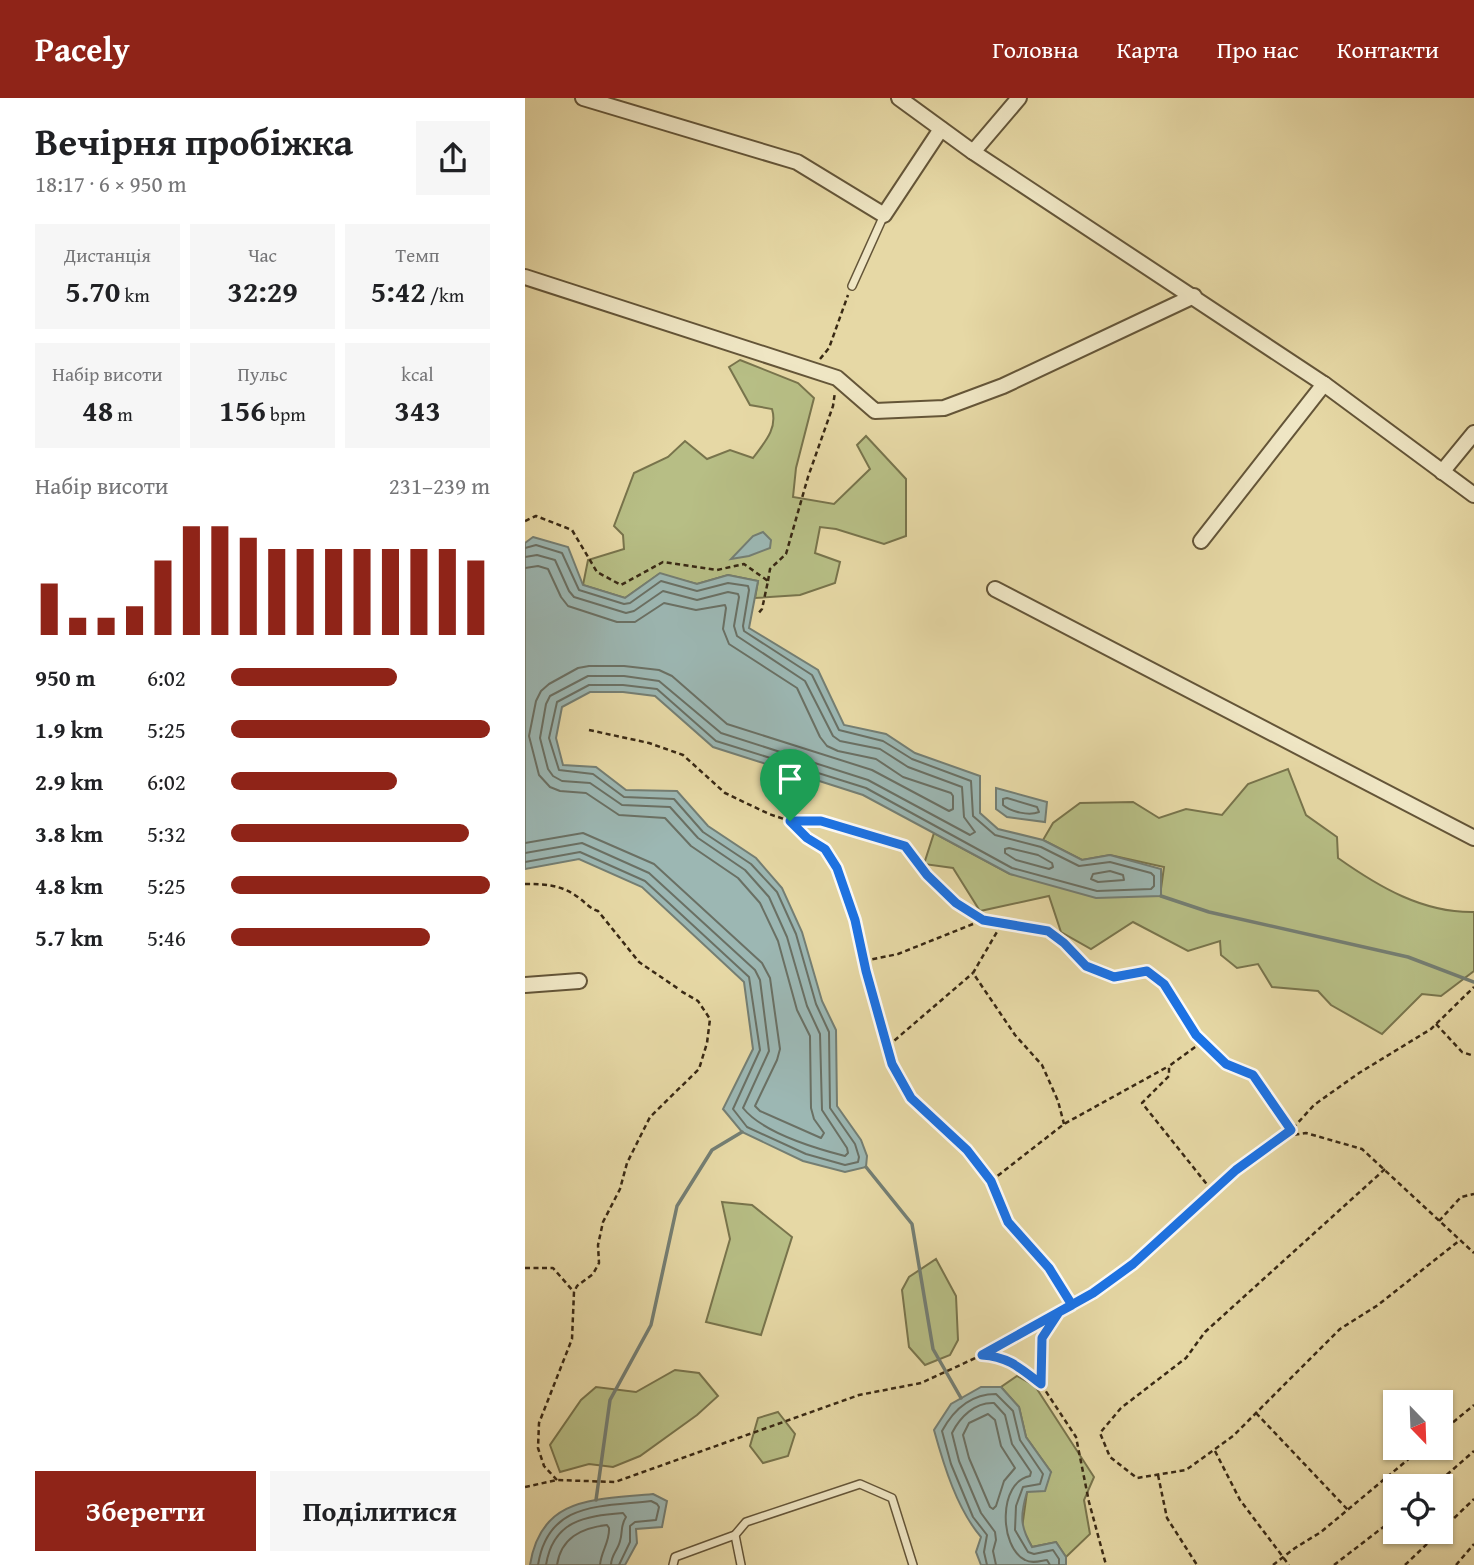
<!DOCTYPE html>
<html lang="uk">
<meta charset="utf-8">
<style>
body{margin:0;font-family:"Gentium Book Plus",serif;background:#f6f6f6;color:#202124;height:100vh;display:flex;flex-direction:column;font-size:26px;white-space:nowrap}
*{box-sizing:border-box;margin:0}
p{font-size:23px;color:#757577}
.icon{flex:none;width:38px;height:38px;fill:none;stroke:currentColor;stroke-width:2;stroke-linecap:round;stroke-linejoin:round}
.map{position:relative;flex:1;overflow:hidden}
.drawer{display:flex;flex-direction:column;background:#fff;width:525px}
.drawer>*{flex:none}
.needle{width:46px;rotate:157deg}
.controls{position:absolute;left:858px;top:1292px;display:grid;gap:14px}
.controls a{display:grid;place-items:center;width:70px;height:70px;border-radius:0px;background:#fff;box-shadow:0 2px 5px #0004;font-size:35px}
.pin{position:absolute;display:grid;place-items:center;width:60px;height:60px;color:#fff;margin:-72px -30px;border-radius:50% 50% 50% 0;rotate:-45deg;box-shadow:0 0 7px #0007}
.pin .icon{rotate:45deg}
.round{display:grid;place-items:center;flex:none;width:74px;height:74px;border-radius:0px;background:#f6f6f6}
.overview{display:flex;align-items:center;justify-content:space-between;height:119px;padding:0 35px}
h1{font-size:38px;font-weight:600;line-height:52px}
.figures{display:grid;grid-template-columns:repeat(3,1fr);gap:10px;height:119px;padding:7px 35px}
.figures div{display:grid;align-content:center;border-radius:0px;background:#f6f6f6;text-align:center}
.figures b{font-size:30px;font-weight:600}
.figures small{font-size:19px;font-weight:400}
.figures p{font-size:19px}
.chart{height:196px;padding:14px 35px}
.chart p{display:flex;justify-content:space-between}
.chart svg{width:100%;height:126px;margin-top:7px;stroke:#8f2418;stroke-width:6}
.button{display:flex;gap:14px;margin-top:auto;padding:14px 35px}
.button a{flex:1;height:80px;border-radius:0px;background:#8f2418;color:#fff;font-size:28px;font-weight:600;line-height:80px;text-align:center}
.button a+a{background:#f6f6f6;color:#202124}
ul{padding:0 35px;list-style:none;font-size:23px}
li{display:grid;grid-template-columns:112px 84px 1fr;align-items:center;height:52px}
li i{height:18px;border-radius:9px;background:#8f2418}
header{display:flex;align-items:center;gap:42px;box-sizing:border-box;height:98px;padding:0 35px;background:#8f2418;color:#fff}
header strong{font-size:33px}
nav{display:flex;gap:38px;margin-inline-start:auto;font-size:24px}
main{display:flex;flex:1;min-height:0}
.map>svg:first-child{display:block}
.green{fill:#b7be85;stroke:#78744c;stroke-width:2}
.water{fill:#9cb7b3;stroke:#747e73;stroke-width:2}
.lines{fill:none;stroke-linecap:round;stroke-linejoin:round}
.shore{stroke:#6a7064;stroke-width:2}
.stream{stroke:#747e73;stroke-width:3.5}
.service-casing{stroke:#645538;stroke-width:10}
.minor-casing{stroke:#645538;stroke-width:18}
.path{stroke:#392914;stroke-width:2.5;stroke-dasharray:5 3.5;stroke-linecap:butt}
.service{stroke:#efe6c4;stroke-width:7}
.minor{stroke:#efe6c4;stroke-width:14}
.route-casing{stroke:#fff;stroke-width:14}
.route{stroke:#1a73e8;stroke-width:9}
</style>
<header>
<strong>Pacely</strong>
<nav><a>Головна</a><a>Карта</a><a>Про нас</a><a>Контакти</a></nav>
</header>
<main>
<section class="drawer">
<div class="overview"><div><h1>Вечірня пробіжка</h1><p>18:17 · 6 × 950 m</p></div><a class="round"><svg class="icon" aria-label="share" viewBox="0 0 24 24"><path d="M12 15V3M7 8l5-5 5 5M5 13v7h14v-7"/></svg></a></div>
<div class="figures">
<div><p>Дистанція</p><b>5.70<small> km</small></b></div>
<div><p>Час</p><b>32:29</b></div>
<div><p>Темп</p><b>5:42<small> /km</small></b></div>
</div>
<div class="figures">
<div><p>Набір висоти</p><b>48<small> m</small></b></div>
<div><p>Пульс</p><b>156<small> bpm</small></b></div>
<div><p>kcal</p><b>343</b></div>
</div>
<div class="chart"><p><span>Набір висоти</span>231–239 m</p>
<svg viewBox="0 0 160 44" preserveAspectRatio="none"><path d="M5 44V26M15 44V38M25 44V38M35 44V34M45 44V18M55 44V6M65 44V6M75 44V10M85 44V14M95 44V14M105 44V14M115 44V14M125 44V14M135 44V14M145 44V14M155 44V18"/></svg>
</div>
<ul>
<li><b>950 m</b>6:02<i style="width:64%"></i></li>
<li><b>1.9 km</b>5:25<i style="width:100%"></i></li>
<li><b>2.9 km</b>6:02<i style="width:64%"></i></li>
<li><b>3.8 km</b>5:32<i style="width:92%"></i></li>
<li><b>4.8 km</b>5:25<i style="width:100%"></i></li>
<li><b>5.7 km</b>5:46<i style="width:77%"></i></li>
</ul>
<div class="button"><a>Зберегти</a><a>Поділитися</a></div>
</section>
<div class="map">
<svg width="949" height="1467" viewBox="0 0 949 1467">
<rect width="100%" height="100%" fill="#e6d8a5"/>
<filter id="stains"><feTurbulence type="fractalNoise" baseFrequency=".00286" numOctaves="4"/><feColorMatrix values="0 0 0 0 .2 0 0 0 0 .09 0 0 0 0 .02 0 0 0 .5 -.17"/></filter>
<radialGradient id="worn" r=".72"><stop offset=".6" stop-color="#630" stop-opacity="0"/><stop offset="1" stop-color="#630" stop-opacity=".3"/></radialGradient>
<g class="green">
<path d="M215 262 273 285 289 300 271 370 268 399 309 406 345 371 332 347 341 338 381 381V438L359 446 311 431 295 429 290 455 315 464 310 485 275 497 230 500 233 483 203 477 172 486 134 476 100 500 58 487 63 462 99 451 98 437 89 428 109 375 143 359 160 343 182 361 205 352 228 360C239 345 253 331 247 311L225 307 204 269Z"/>
<path d="M763 671 781 717 812 739 813 760C854 789 898 815 949 814V873L916 898 897 896 857 936 806 907 793 893 747 889 733 866 712 870 696 857 695 843 663 853 608 824 566 851 536 834 524 798 455 813 428 770 399 766 409 735 485 776 635 798 639 769 585 757 557 762 518 742 528 725 555 705 608 704 634 720 661 711 697 717 723 686Z"/>
<path d="M197 1104 227 1107 267 1139 236 1237 181 1224 205 1141Z"/>
<path d="M411 1161 431 1198 433 1242 425 1257 400 1267 384 1249 377 1192 384 1179Z"/>
<path d="M150 1272 174 1275 193 1298 172 1317 115 1358 88 1369 64 1366 35 1374 25 1347 56 1302 71 1289 111 1294Z"/>
<path d="M492 1278 510 1288 569 1379 559 1402 565 1436 541 1459 531 1444 507 1449 497 1430 502 1394 526 1374 501 1339 494 1309 476 1289Z"/>
<path d="M253 1314 270 1336 263 1358 238 1365 225 1348 233 1320Z"/>
</g>
<g class="water">
<path d="M238 434 246 442 245 450 224 458 206 461 228 438Z"/>
<path d="M8 439 43 449 58 487 100 500 135 475 172 486 203 477 233 483 224 530 293 572 319 627 361 636 390 655 455 678V715L473 731 518 742 557 762 585 757 636 771V798L571 800 485 776 338 697 188 649 130 598 98 594H65L37 609 31 640 38 667 71 669 101 692 152 693 183 728 231 760 257 790 277 834 297 903 311 932 312 1008 336 1042 342 1058 341 1069 320 1074 278 1063 217 1034 198 1011 228 951 219 884 117 789 54 761 0 771V445Z"/>
<path d="M471 690 522 704 520 724 482 719 471 711Z"/>
<path d="M456 1289H476L494 1309 501 1339 526 1374 520 1393 502 1394C495 1418 495 1428 507 1449L531 1444 541 1459V1467H456L451 1454 456 1439C432 1411 419 1368 409 1332L426 1306Z"/>
<path d="M128 1396 142 1403 137 1429 111 1431 112 1445 100 1467H5C16 1397 71 1402 128 1396Z"/>
</g>
<g class="lines">
<g class="shore">
<path d="M0 450 11 447 37 455 54 492 99 506 105 505 136 483 172 493 203 485 223 488 224 492 218 528 219 533 287 577 314 632 358 643 387 661 446 683 448 718 470 737 516 749 554 768 585 764 626 775 629 778V788L626 791 572 793 487 770 341 690 191 643 132 591 98 587H64L32 604 24 640 34 672 68 676 99 699 149 701 178 734 226 766 252 794 271 836 291 906 304 934 305 1010 330 1046 334 1059 333 1064 320 1067 281 1056 222 1029 208 1011 235 952 224 879 120 783 55 754 0 764"/>
<path d="M0 459 12 457 30 462 44 493 49 499 101 515 109 513 138 493 172 502 203 494 213 496 214 499 209 528 212 538 280 583 308 638 315 643 355 651 383 669 437 689 439 719 450 734 445 737 343 682 196 635 134 583 99 578H63L25 598 21 606 15 640 23 671 28 678 37 683 65 685 97 707 145 709 173 740 220 772 244 799 262 839 282 908 295 936 297 1012 322 1050 323 1055 320 1058C289 1050 238 1035 218 1010L244 953 235 882 230 872 124 775 57 745 0 755"/>
<path d="M0 470 13 468 23 471 36 499 43 508 92 524H110L139 505 171 512 200 507 201 510 198 531 204 546 272 590 295 639 302 648 313 653 351 661 378 679 426 695 428 698V711L424 713 347 672 202 626 147 578 134 572 99 568H64L53 570 24 586 16 593 11 603 4 638 14 677 25 689 35 693 61 695 94 717 140 720 166 748 213 780 235 805 253 843 272 912 285 938 286 1010 289 1021 299 1035 296 1040 235 1013 230 1008 252 962 255 951 245 880 237 865 129 766 58 735 0 745"/>
<path d="M482 700 512 709 514 714C504 718 486 714 478 707V701Z"/>
<path d="M484 750 513 757 527 765 528 769 524 771 491 762 480 755V751Z"/>
<path d="M585 773 598 777 599 782 573 784 566 781 568 776Z"/>
<path d="M463 1316 470 1322 476 1348 490 1370 479 1383 471 1408 468 1411 465 1409 444 1360 438 1337 444 1325Z"/>
<path d="M13 1467C23 1404 74 1409 126 1403L132 1406 134 1409 131 1422 110 1424 105 1428V1444L94 1467"/>
<path d="M21 1467C28 1423 59 1418 98 1415L101 1419C95 1428 98 1434 95 1443 93 1452 86 1457 86 1467"/>
<path d="M32 1467C36 1440 56 1430 82 1427L84 1430C85 1444 76 1453 75 1467"/>
<path d="M462 1467 459 1454 462 1437 448 1419 426 1366 417 1333C429 1311 446 1296 471 1296L488 1313 495 1342 518 1376 515 1386 498 1389 491 1408 490 1432 503 1454 509 1456 528 1452 534 1461V1467"/>
<path d="M471 1467 468 1453 471 1442 470 1434 456 1415 434 1363 427 1335C435 1319 450 1304 469 1305L480 1317 487 1346 506 1374 505 1378C473 1384 474 1449 500 1462 507 1466 515 1463 522 1462L525 1467"/>
</g>
<g class="stream">
<path d="M636 798 684 814 883 859 949 884"/>
<path d="M341 1069 387 1126 408 1251 436 1300"/>
<path d="M71 1402 85 1302 126 1227 152 1108 187 1052 217 1034"/>
</g>
<defs>
<g id="service">
<path d="M327 188 359 117"/>
<path d="M148 1467 150 1459 210 1437"/>
<path d="M216 1467 210 1437 221 1424 335 1386 367 1400 388 1467"/>
</g>
<g id="minor">
<path d="M58 0 272 64 359 117 416 31"/>
<path d="M374 0 448 54 799 286 949 397"/>
<path d="M448 54 494 0"/>
<path d="M0 179 312 280 350 313 419 310 478 288 669 198"/>
<path d="M917 374 949 335"/>
<path d="M676 443 799 286"/>
<path d="M470 491 949 740"/>
<path d="M0 887 54 883"/>
</g>
</defs>
<use href="#service" class="service-casing"/>
<use href="#minor" class="minor-casing"/>
<g class="path">
<path d="M295 261 304 250 323 197"/>
<path d="M0 423 11 418 47 432 72 474 96 487 138 464 192 472 219 466 243 483 237 511 232 517"/>
<path d="M243 483 245 471 261 456 283 379 308 308 310 294"/>
<path d="M64 632 124 645 158 657 200 695 244 716 265 723 282 740 301 751 312 770 330 822 341 873 367 966 386 1000 442 1052 466 1083 483 1124 524 1170 547 1207"/>
<path d="M265 723H296L380 748 402 777 431 805 458 822 523 833 539 845 561 868 589 879 622 873 639 886 671 937 701 966 728 977 766 1031"/>
<path d="M0 786C20 786 38 787 54 800 61 805 64 810 73 813L114 864 155 892"/>
<path d="M476 827 448 875 490 937 517 967 533 1003 539 1026"/>
<path d="M339 863 373 856 458 822"/>
<path d="M911 926 937 954 949 958"/>
<path d="M677 944 644 968V978L617 1005 688 1094"/>
<path d="M363 948 448 875"/>
<path d="M761 1038 781 1035 837 1051 949 1155"/>
<path d="M860 1071 680 1234 661 1260 596 1310 575 1335 585 1359 612 1380 661 1372 708 1338 815 1231 853 1207 935 1142"/>
<path d="M466 1083 539 1026 644 968"/>
<path d="M914 1123 936 1099 949 1096"/>
<path d="M0 1170H28L49 1194"/>
<path d="M457 1257 474 1259 488 1264 516 1286 551 1339 564 1404 581 1467"/>
<path d="M516 1286 517 1240 532 1216"/>
<path d="M731 1315 823 1412"/>
<path d="M915 1335 949 1307"/>
<path d="M690 1353 715 1402 764 1467"/>
<path d="M633 1377 642 1420 672 1467"/>
<path d="M32 1382 19 1368 13 1350 14 1325 47 1241 49 1194 52 1188 68 1176 74 1165 73 1147 78 1124 95 1091 102 1065 125 1019 174 971 182 945 185 921 173 903 154 892"/>
<path d="M909 1388 949 1353"/>
<path d="M0 1389 32 1382 90 1384 334 1297 396 1285 457 1257 568 1195 608 1166 711 1072 761 1038 789 1007 834 975 906 931 949 889"/>
<path d="M748 1467 770 1450 796 1434 898 1349"/>
<path d="M809 1467 870 1420"/>
<path d="M880 1467 949 1401"/>
<path d="M931 1467 949 1446"/>
</g>
<use href="#service" class="service"/>
<use href="#minor" class="minor"/>
</g>
<g class="lines">
<defs>
<path id="route" d="M265 723 282 740 300 751 312 770 330 822 341 873 367 966 386 1000 442 1052 466 1083 483 1124 524 1170 547 1207 534 1214 457 1257C484 1259 495 1270 516 1286L517 1240 534 1214 568 1195 608 1166 711 1072 766 1032 728 977 701 966 671 937 639 886 622 873 589 879 561 868 539 845 523 833 458 822 431 805 402 777 380 748 296 723H265"/>
</defs>
<use href="#route" class="route-casing"/>
<use href="#route" class="route"/>
</g>
<rect width="100%" height="100%" filter="url(#stains)"/>
<rect width="100%" height="100%" fill="url(#worn)"/>
</svg>
<div class="controls">
<a><svg class="needle" viewBox="-14 -14 28 28"><path d="M0-13l5 13h-10z" fill="#e53935"/><path d="M0 13l5-13h-10z" fill="#757577"/></svg></a>
<a><svg class="icon" aria-label="locate" viewBox="0 0 24 24"><circle cx="12" cy="12" r="6"/><path d="M12 2v4M12 18v4M2 12h4M18 12h4"/></svg></a>
</div>
<div class="pin" style="left:265px;top:723px;background:#1e9e55"><svg class="icon" aria-label="arrive" viewBox="0 0 24 24"><path d="M6 21V4h12l-3 4 3 4H6"/></svg></div>
</div>
</main>
